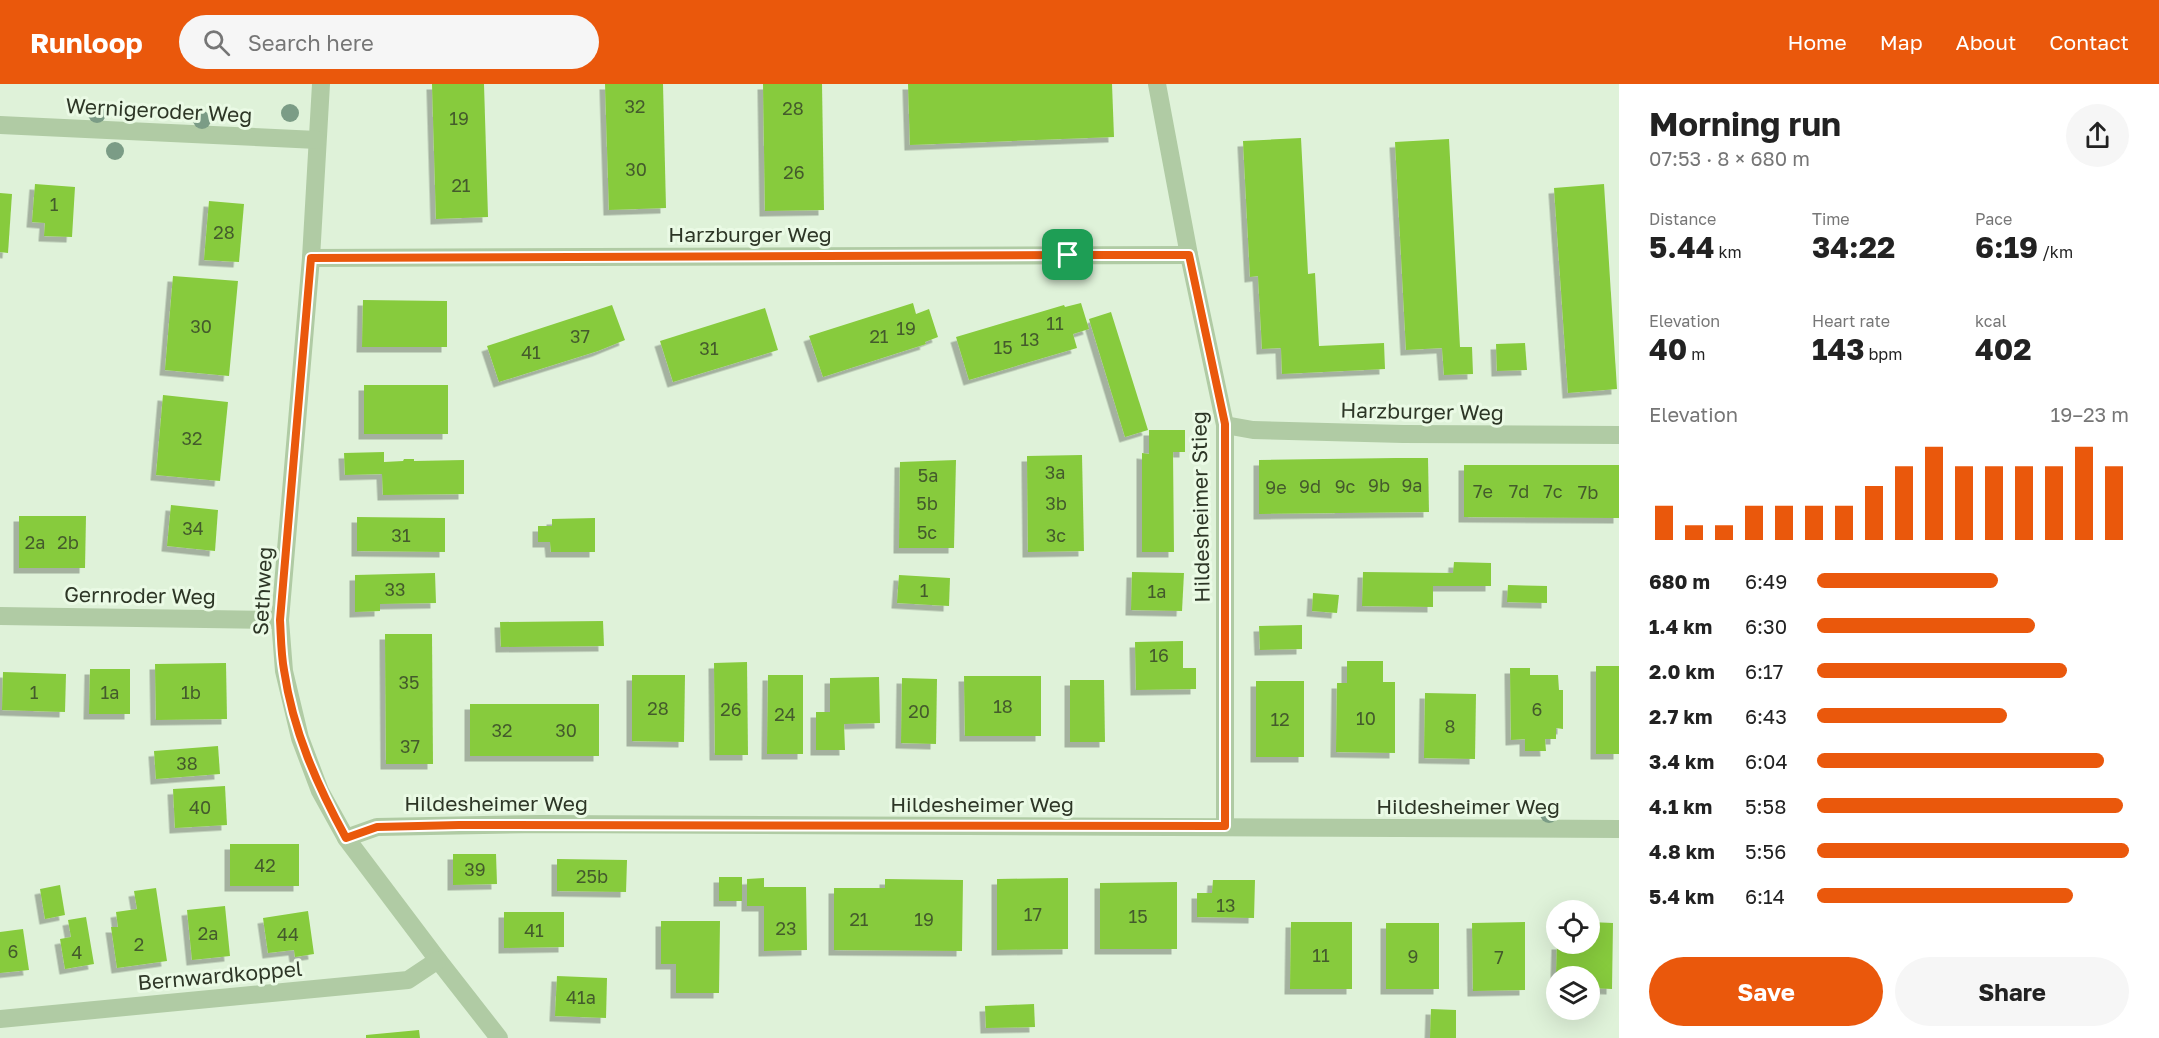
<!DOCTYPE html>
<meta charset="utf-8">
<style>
body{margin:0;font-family:"Golos Text",sans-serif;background:#f6f6f6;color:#222;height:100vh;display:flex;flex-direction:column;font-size:22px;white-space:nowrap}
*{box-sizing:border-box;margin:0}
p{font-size:20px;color:#767676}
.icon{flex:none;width:33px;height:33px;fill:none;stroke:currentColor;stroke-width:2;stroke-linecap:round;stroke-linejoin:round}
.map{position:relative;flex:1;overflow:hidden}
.details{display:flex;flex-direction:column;background:#fff;width:540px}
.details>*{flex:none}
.fabs{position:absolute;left:1546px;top:816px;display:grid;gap:12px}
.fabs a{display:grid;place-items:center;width:54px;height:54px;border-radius:50%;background:#fff;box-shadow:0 6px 24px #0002;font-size:30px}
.pin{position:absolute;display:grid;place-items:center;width:51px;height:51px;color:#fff;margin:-26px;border-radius:12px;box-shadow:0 3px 9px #0006}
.round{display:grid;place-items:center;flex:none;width:63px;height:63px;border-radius:32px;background:#f6f6f6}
.head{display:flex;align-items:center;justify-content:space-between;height:102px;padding:0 30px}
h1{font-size:33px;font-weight:700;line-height:45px}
.metrics{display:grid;grid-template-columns:repeat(3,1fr);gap:9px;height:102px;padding:6px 30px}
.metrics div{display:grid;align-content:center}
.metrics b{font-size:30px;font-weight:700}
.metrics small{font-size:16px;font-weight:400}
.metrics p{font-size:16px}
.chart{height:168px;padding:12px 30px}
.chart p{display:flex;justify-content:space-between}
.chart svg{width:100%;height:108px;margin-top:6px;stroke:#ea580c;stroke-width:6}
.primary-button{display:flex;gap:12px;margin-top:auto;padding:12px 30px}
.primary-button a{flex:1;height:69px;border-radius:36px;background:#ea580c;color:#fff;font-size:24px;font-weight:700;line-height:69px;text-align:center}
.primary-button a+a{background:#f6f6f6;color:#222}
ul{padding:0 30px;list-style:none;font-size:20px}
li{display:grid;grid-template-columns:96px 72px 1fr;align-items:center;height:45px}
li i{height:15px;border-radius:8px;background:#ea580c}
header{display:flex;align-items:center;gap:36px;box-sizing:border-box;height:84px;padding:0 30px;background:#ea580c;color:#fff}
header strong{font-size:28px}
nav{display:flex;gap:33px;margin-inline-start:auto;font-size:21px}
.search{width:420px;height:54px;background:#f6f6f6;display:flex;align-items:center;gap:15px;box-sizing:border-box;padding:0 21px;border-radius:33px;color:#767676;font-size:22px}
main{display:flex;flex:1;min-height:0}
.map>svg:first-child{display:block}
.building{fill:#87cb3e;filter:url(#shadow)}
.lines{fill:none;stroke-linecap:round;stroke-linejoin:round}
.minor{stroke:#b0cba4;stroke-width:18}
.tree{fill:#7b9c86}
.route-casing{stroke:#fff;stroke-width:12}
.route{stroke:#ea580c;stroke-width:8}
.labels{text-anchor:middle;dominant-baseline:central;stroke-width:6;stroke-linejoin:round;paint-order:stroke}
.number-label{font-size:18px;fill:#445b2c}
.street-label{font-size:21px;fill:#2d3626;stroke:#eafae5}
</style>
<header>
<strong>Runloop</strong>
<div class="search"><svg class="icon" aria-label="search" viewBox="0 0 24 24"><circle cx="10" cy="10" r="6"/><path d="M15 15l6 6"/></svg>Search here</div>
<nav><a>Home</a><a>Map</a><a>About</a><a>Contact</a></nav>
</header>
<main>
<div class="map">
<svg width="1619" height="954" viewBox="0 0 1619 954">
<defs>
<filter id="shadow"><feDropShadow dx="-5.5" dy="5.5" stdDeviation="0" flood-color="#0004"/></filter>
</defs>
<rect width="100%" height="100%" fill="#dff2d9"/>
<g class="building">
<path d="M432 0H484L488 133 436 135Z"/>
<path d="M605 0H663L666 124 609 126Z"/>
<path d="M763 0H822L824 126 765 127Z"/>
<path d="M908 0H1112L1114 53 910 61Z"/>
<path d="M1301 54 1308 190 1315 189 1319 262 1384 259 1385 285 1282 290 1281 264 1262 265 1258 192 1250 193 1243 57Z"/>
<path d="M1449 55 1460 263H1472L1473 290 1444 291 1442 264 1406 266 1395 58Z"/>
<path d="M35 100 75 103 72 153 44 152 45 139 32 138Z"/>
<path d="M1604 100 1617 305 1568 309 1554 104Z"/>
<path d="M0 109 12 110 8 169 0 168Z"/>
<path d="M209 117 244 120 239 178 204 176Z"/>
<path d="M173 192 238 197 229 292 165 286Z"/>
<path d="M363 216 447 217V263H362Z"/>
<path d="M913 219 916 230 929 225 938 253 925 258 926 260 823 293 809 252Z"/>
<path d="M1081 219 1089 245 1073 250 1077 264 969 296 956 253 1064 221 1065 223Z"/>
<path d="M612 221 625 256 598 267 499 298 487 262Z"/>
<path d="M765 224 778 266 673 298 660 257Z"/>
<path d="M1111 228 1148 346 1125 353 1089 235Z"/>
<path d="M1525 259 1527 286 1497 287 1496 260Z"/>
<rect x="364" y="301" width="84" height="49"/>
<path d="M163 311 228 318 220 397 156 391Z"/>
<path d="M1149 346H1185V368H1173L1174 468H1142V369L1149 370Z"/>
<path d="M384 368V378L403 377 404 375H414V377L464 376V410L383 411 382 390 345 391 344 369Z"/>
<path d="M1082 371 1084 467 1028 468 1027 372Z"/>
<path d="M1396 374H1428L1429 428 1259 430V376Z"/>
<path d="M956 376 954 464H899L900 378Z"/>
<path d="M1464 381H1619V434L1464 433Z"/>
<path d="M171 421 218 426 215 467 167 462Z"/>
<path d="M19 432H86L85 484H19Z"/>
<path d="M357 433 445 434V468L357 467Z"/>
<path d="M595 434V468H551L550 458H538V442H552V435Z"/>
<path d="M1454 478 1491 479V502H1433V523L1362 522 1363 488 1453 489Z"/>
<path d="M1132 488 1184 489 1182 527 1131 526Z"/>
<path d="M435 489 436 519 380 520V527L355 528V491Z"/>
<path d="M899 491 950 494 949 522 897 519Z"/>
<path d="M1508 501 1547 502V519L1507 518Z"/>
<path d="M1313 509 1339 511 1337 529 1312 527Z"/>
<path d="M603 537 604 562 501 563 500 538Z"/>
<path d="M1302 541V565L1260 566 1259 542Z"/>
<path d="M385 550H432L433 680H386Z"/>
<path d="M1183 557V584H1196V605L1136 606 1135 558Z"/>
<path d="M1347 577H1383V598H1395V669L1336 668 1337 599H1347Z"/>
<path d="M747 578 748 671H715L714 579Z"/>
<path d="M226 579 227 635 156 636 155 580Z"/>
<rect x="1596" y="582" width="23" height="88"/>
<path d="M1510 584H1530V591H1558L1559 606H1563V645L1556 644V655H1545L1546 667H1525V655L1511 656Z"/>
<path d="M90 585H130V630H89Z"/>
<path d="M3 588 66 590 65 628 2 626Z"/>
<path d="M632 591H685L684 658 632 657Z"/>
<path d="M768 591H803V670H767Z"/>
<path d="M964 592H1041V652H965Z"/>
<path d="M879 593 880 639 844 640 845 666H816V628H830V594Z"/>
<path d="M902 594 937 595 936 660 901 659Z"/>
<path d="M1070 596H1104L1105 658H1070Z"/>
<rect x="1256" y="597" width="48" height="76"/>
<path d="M1425 609 1476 610 1475 675 1424 674Z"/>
<rect x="470" y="620" width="129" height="52"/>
<path d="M218 662 220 690 156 695 154 667Z"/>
<path d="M225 702 227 741 175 744 173 705Z"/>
<rect x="230" y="760" width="69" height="42"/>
<path d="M453 770H496L497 800 453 801Z"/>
<path d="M557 775 627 776 626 808 557 807Z"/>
<rect x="719" y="793" width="23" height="24"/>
<path d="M764 794V803H806L807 866 764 867V822H747V795Z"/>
<path d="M1068 794V865L997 866V795Z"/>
<path d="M885 795 963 796 962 867 834 866V804H885Z"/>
<path d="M1213 796H1255L1254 834 1197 833V809H1212Z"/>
<path d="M1177 798V865H1100V799Z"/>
<path d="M60 801 65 831 45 835 40 805Z"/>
<path d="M156 804 167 877 117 884 111 843H118L116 828 137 825 134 807Z"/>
<path d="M225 822 230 872 192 876 187 826Z"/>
<path d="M308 827 314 870 295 873 294 866 268 869 263 834Z"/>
<path d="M504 828H564V863L504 864Z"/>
<path d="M86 833 94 880 65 885 60 855 71 853 68 836Z"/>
<path d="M661 837H720L719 909H676V880H661Z"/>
<path d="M1291 838H1352V905H1290Z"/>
<path d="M1525 838V906L1473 907 1472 839Z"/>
<path d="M1590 838 1613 839 1612 905 1590 904V892H1556L1557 860H1590Z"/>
<rect x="1386" y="839" width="53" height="66"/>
<path d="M23 845 29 886 0 889V848Z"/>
<path d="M557 892 607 894 606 934 555 932Z"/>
<path d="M1034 920 1035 943 986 944 985 922Z"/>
<path d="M1431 925 1456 926V954H1430Z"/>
<path d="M419 946 420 954H366V951Z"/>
</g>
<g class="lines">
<g class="minor">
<path d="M321 0 311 174 280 536 284 587 300 654 320 707 346 754 438 876 499 954"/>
<path d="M1157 0 1189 171 1225 341V742"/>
<path d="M0 41 317 56"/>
<path d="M311 174 1189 171"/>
<path d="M1225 341 1253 346 1403 350 1619 351"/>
<path d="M0 532 280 536"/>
<path d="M346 754 377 743 541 740 1619 745"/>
<path d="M0 935 408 896 438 876"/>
</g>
</g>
<g class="tree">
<circle cx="290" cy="29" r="9"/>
<circle cx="97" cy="30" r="9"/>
<circle cx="202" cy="36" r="9"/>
<circle cx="115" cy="67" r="9"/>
<circle cx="1549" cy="730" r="9"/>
</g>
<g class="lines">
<defs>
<path id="route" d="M1068 171H1189L1225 340V742L459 741 377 743 346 754C317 701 293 647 284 586 281 570 281 552 280 536L311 174Z"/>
</defs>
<use href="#route" class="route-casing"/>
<use href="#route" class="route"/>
</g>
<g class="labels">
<g class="number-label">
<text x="635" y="22">32</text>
<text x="793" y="24">28</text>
<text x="459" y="34">19</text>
<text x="636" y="85">30</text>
<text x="794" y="88">26</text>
<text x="461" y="101">21</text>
<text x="54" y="120">1</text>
<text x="224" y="148">28</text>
<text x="1055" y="239">11</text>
<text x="201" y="242">30</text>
<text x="906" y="244">19</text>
<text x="580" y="252">37</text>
<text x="879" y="252">21</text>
<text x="1030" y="255">13</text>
<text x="1003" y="263">15</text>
<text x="709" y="264">31</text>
<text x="531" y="268">41</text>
<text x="192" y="354">32</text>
<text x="1055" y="388">3a</text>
<text x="928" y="391">5a</text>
<text x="1379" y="401">9b</text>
<text x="1412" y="401">9a</text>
<text x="1310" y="402">9d</text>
<text x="1345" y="402">9c</text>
<text x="1276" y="403">9e</text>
<text x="1483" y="407">7e</text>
<text x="1519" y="407">7d</text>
<text x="1553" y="407">7c</text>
<text x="1588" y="408">7b</text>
<text x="927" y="419">5b</text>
<text x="1056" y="419">3b</text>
<text x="193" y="444">34</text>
<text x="927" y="448">5c</text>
<text x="401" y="451">31</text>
<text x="1056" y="451">3c</text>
<text x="35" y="458">2a</text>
<text x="68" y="458">2b</text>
<text x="395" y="505">33</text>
<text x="924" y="506">1</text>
<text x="1157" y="507">1a</text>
<text x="1159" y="571">16</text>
<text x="409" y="598">35</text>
<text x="34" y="608">1</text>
<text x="110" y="608">1a</text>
<text x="191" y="608">1b</text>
<text x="1003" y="622">18</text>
<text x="658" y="624">28</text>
<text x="731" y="625">26</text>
<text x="1537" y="625">6</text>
<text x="919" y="627">20</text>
<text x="785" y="630">24</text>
<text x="1366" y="634">10</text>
<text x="1280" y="635">12</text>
<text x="1450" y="642">8</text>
<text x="502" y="646">32</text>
<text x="566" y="646">30</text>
<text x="410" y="662">37</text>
<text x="187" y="679">38</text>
<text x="200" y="723">40</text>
<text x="265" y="781">42</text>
<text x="475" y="785">39</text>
<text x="592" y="792">25b</text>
<text x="1226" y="821">13</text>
<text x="1033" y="830">17</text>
<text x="1138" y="832">15</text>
<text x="859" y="835">21</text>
<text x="924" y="835">19</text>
<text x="786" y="844">23</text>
<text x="534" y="846">41</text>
<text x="208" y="849">2a</text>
<text x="288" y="850">44</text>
<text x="139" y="860">2</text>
<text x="13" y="867">6</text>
<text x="77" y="868">4</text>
<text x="1321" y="871">11</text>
<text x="1413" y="872">9</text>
<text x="1499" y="873">7</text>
<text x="581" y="913">41a</text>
</g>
<g class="street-label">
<text transform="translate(159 26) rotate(3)">Wernigeroder Weg</text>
<text x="750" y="150">Harzburger Weg</text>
<text transform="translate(1422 327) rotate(1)">Harzburger Weg</text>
<text transform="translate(1200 423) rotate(-91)">Hildesheimer Stieg</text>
<text transform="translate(262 507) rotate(-87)">Sethweg</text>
<text transform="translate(140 511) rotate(1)">Gernroder Weg</text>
<text x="496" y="719">Hildesheimer Weg</text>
<text x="982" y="720">Hildesheimer Weg</text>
<text x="1468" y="722">Hildesheimer Weg</text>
<text transform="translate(220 891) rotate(-5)">Bernwardkoppel</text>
</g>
</g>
</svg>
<div class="fabs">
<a><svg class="icon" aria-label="locate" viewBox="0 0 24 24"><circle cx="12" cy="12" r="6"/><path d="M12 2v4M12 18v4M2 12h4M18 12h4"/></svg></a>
<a><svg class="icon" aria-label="layers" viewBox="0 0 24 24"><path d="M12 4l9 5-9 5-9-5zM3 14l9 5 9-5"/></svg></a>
</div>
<div class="pin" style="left:1068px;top:171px;background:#1e9e55"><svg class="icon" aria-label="arrive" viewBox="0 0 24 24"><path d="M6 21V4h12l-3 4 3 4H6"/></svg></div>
</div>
<section class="details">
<div class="head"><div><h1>Morning run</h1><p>07:53 · 8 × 680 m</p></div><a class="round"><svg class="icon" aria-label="share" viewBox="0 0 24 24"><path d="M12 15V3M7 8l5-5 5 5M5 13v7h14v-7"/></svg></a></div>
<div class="metrics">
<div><p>Distance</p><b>5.44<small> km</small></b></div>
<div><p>Time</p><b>34:22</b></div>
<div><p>Pace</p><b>6:19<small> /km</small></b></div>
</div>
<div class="metrics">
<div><p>Elevation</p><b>40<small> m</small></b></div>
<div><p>Heart rate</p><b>143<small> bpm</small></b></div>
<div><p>kcal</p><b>402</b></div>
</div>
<div class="chart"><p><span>Elevation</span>19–23 m</p>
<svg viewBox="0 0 160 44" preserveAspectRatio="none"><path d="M5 44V30M15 44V38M25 44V38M35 44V30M45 44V30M55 44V30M65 44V30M75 44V22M85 44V14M95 44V6M105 44V14M115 44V14M125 44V14M135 44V14M145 44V6M155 44V14"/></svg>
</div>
<ul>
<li><b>680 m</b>6:49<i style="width:58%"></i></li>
<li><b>1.4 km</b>6:30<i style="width:70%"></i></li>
<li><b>2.0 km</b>6:17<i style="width:80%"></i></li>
<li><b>2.7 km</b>6:43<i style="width:61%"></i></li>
<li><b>3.4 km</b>6:04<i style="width:92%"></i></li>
<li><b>4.1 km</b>5:58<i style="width:98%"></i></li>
<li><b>4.8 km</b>5:56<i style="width:100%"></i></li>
<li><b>5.4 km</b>6:14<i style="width:82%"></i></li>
</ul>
<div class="primary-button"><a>Save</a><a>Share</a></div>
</section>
</main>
